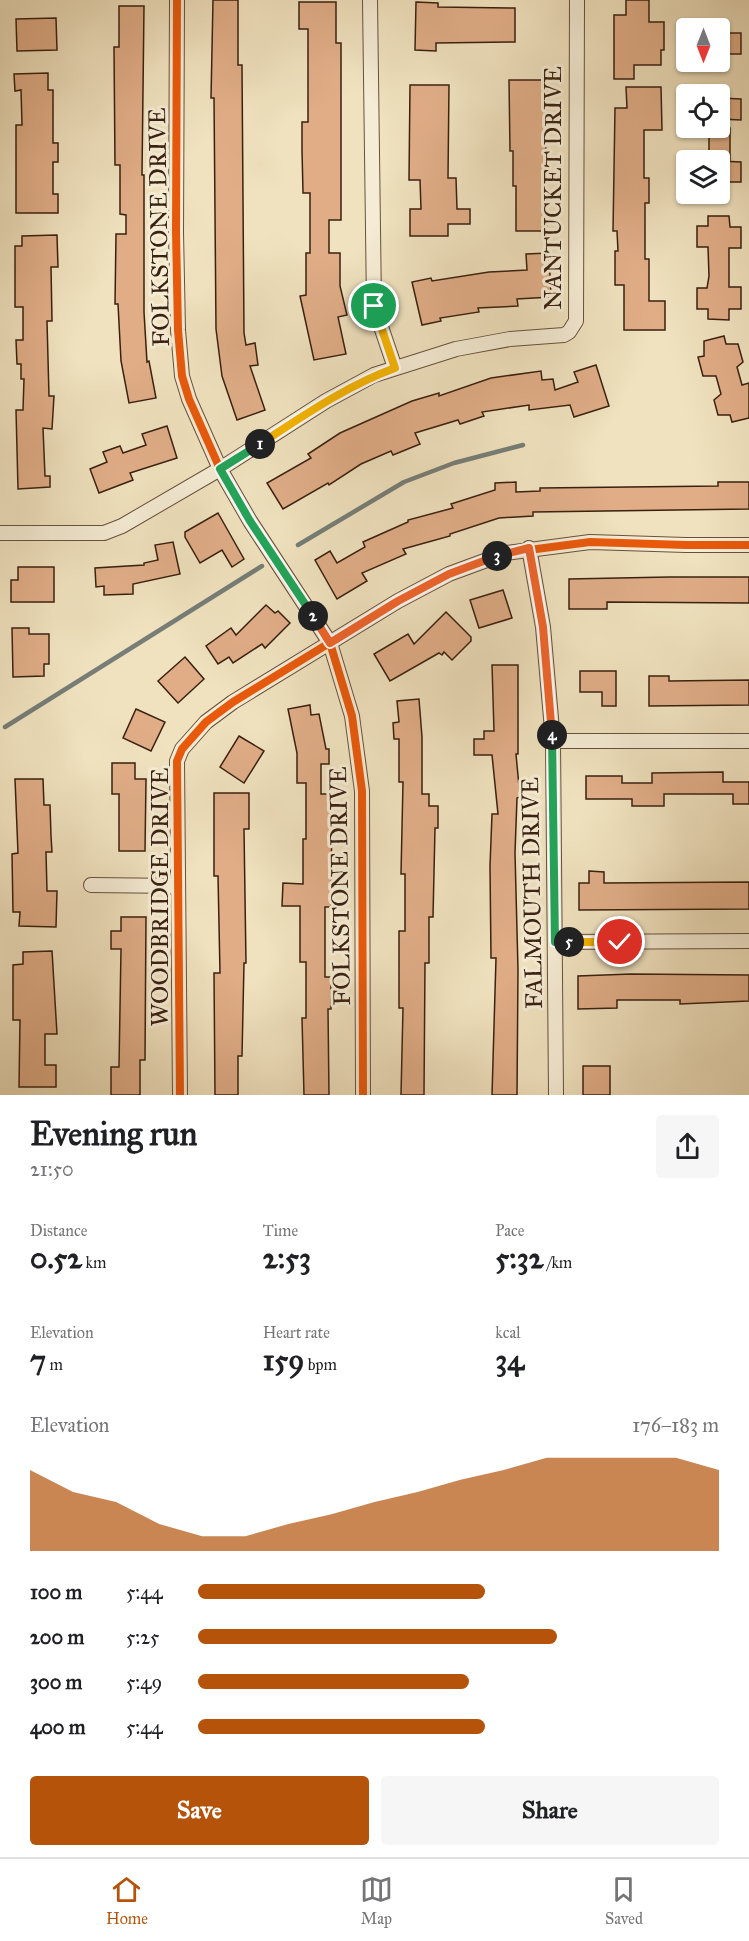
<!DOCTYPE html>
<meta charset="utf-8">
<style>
body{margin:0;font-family:"IM FELL Great Primer",serif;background:#f6f6f6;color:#202124;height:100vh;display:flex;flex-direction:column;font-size:22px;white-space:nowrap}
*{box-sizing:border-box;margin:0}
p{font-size:20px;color:#757577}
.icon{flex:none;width:33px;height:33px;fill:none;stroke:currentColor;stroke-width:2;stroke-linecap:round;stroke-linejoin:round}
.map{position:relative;height:1095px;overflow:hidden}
.sheet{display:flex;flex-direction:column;background:#fff;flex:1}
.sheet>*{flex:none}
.needle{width:39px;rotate:180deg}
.controls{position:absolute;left:676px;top:18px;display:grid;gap:12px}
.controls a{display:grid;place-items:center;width:54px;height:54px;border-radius:6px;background:#fff;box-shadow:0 2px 4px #0004;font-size:30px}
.pin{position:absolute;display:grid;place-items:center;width:51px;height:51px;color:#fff;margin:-26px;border:3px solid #fff;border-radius:50%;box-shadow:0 2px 6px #0007}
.km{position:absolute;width:30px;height:30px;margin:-15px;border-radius:50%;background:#222;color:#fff;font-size:16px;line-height:30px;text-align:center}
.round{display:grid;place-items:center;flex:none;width:63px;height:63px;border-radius:6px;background:#f6f6f6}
.summary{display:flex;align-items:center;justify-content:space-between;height:102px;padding:0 30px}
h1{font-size:33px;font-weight:700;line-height:45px}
.stats{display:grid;grid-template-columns:repeat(3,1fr);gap:9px;height:102px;padding:6px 30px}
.stats div{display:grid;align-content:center}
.stats b{font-size:30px;font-weight:700}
.stats small{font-size:16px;font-weight:400}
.stats p{font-size:16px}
.chart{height:168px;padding:12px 30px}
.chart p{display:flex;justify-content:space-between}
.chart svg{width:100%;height:108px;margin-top:6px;fill:#b45309;opacity:.7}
.action{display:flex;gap:12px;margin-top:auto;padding:12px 30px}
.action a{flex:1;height:69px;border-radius:6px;background:#b45309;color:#fff;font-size:24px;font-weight:700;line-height:69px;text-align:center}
.action a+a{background:#f6f6f6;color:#202124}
ul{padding:0 30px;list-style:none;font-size:20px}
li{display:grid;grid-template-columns:96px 72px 1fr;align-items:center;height:45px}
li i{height:15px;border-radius:8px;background:#b45309}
.menu{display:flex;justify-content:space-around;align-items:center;height:84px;border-top:2px solid #e0e0e0;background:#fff;font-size:16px;color:#757577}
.menu a{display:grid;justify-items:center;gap:3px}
.menu .current{color:#b45309}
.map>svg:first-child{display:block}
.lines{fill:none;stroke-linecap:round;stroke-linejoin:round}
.stream{stroke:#767e77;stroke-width:4.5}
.building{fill:#e0ad87;stroke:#392110;stroke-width:1.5}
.minor-casing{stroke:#67513c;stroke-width:16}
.minor{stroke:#f5ecd5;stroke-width:14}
.cycleway-casing{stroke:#f5ecd5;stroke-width:11}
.cycleway{stroke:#e8590c;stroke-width:8}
.split-1-casing{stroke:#fff;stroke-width:12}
.split-2-casing{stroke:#fff;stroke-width:12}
.split-3-casing{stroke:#fff;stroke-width:12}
.split-4-casing{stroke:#fff;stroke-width:12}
.split-5-casing{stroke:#fff;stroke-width:12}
.split-6-casing{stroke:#fff;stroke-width:12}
.split-1{stroke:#f5b400;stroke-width:8}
.split-2{stroke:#22a559;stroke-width:8}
.split-3{stroke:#f0652b;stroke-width:8}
.split-4{stroke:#f0652b;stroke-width:8}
.split-5{stroke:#22a559;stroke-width:8}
.split-6{stroke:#f5b400;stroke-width:8}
.labels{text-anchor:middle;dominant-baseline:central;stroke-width:6;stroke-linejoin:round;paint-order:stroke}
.street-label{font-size:24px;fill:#392110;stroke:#f5ecd5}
</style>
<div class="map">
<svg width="749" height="1095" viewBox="0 0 749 1095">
<rect width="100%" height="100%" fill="#f0e2bf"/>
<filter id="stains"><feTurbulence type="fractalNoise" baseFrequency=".00333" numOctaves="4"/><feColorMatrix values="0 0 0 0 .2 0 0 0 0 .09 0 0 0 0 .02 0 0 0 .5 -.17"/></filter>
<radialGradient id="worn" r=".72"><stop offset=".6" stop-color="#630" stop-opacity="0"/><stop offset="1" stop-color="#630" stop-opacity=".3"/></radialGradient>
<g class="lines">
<g class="stream">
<path d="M298 545 404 482 454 463 523 445"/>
<path d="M5 727 262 566"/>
</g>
</g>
<g class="building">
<path d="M213 0H238V65H242L244 333 246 345 255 343 258 365 250 366 265 410 237 420 222 376 216 329 214 98H211Z"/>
<path d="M626 0H649V22H664V50H661V65H634V79H614V15H626Z"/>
<path d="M299 2H336V43H341V220H329V253H340V286L347 315 338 317 346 354 314 360 300 296 306 295V253H310V193H303L302 150V122H308V29H299Z"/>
<path d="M416 2 438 3V7L515 8V42L436 43V51L415 50Z"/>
<path d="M119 6H144L142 175H144V312L147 362 149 361 156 398 129 403 121 361 118 304H115L116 234H126V215L120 214V165H115L114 47H119Z"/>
<path d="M56 18 57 50 17 51 16 19Z"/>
<rect x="720" y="33" width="21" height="21"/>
<path d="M48 73V90H53V143H58V162H53V194H58V213H16V125H22L21 90 15 91 14 74Z"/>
<path d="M509 80H547V109H545L547 231H516V186H513V151H510Z"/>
<path d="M410 85H449L448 178H456L457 209H470V224H448V236H410V209H421L420 180H409Z"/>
<path d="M626 87H661L662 130H644V178H649V203H645V259H649V301H665V330H624V285H615V251H618L617 231H613L615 108H627Z"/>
<path d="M720 98 741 99V120L720 119Z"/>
<rect x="709" y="128" width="21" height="32"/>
<path d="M720 161 741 162V182H720Z"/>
<path d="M708 216H729L730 227H741V248H729V287H741V309H729V320L708 319V309H697V288H707L709 276 708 247H697V226H708Z"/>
<path d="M57 235 58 267H51L52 321H47L49 396H54L52 429 43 428 45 476H50V487L18 489 16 410H23L24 379H21V364H17L16 340H23V307H15V246H22V236Z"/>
<path d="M549 253 551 297 517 299 518 306 478 308 479 312 440 318 441 321 422 325 412 282 431 278 432 281 489 272 527 270 526 254Z"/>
<path d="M724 336 726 344H738L743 362 737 367 742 385 749 383V418L732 422 730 415H718L714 400 721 394 716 376H703L698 357 704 356V341Z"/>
<path d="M596 365 609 406 574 417 570 405 529 410V405L482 412 484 416 460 424 458 420 415 433 420 444 393 455 391 451 361 464 329 485 328 483 283 509 267 483 311 458 308 454 340 433 412 401 439 393V396L491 378 541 371 542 380 553 379 555 390 578 382 574 372Z"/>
<path d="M167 426 177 458 130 473 133 480 99 493 90 469 107 462 103 452 120 446 123 453 146 445 142 434Z"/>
<path d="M516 482V492L540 491V488L718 486V482H749V509L533 512V516L499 518 450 534V536L403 549 406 554 362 573 367 581 337 599 315 560 330 551 337 563 365 547 363 542 408 522V520L453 508 451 504 495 490V483Z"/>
<path d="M218 513 244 559 232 567 222 550 200 563 185 537V532Z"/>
<path d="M173 542 180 574 133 584V594L104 595V586L96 587 95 568 144 565V563L158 560 155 545Z"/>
<path d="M18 567H54V602H11V580H18Z"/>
<path d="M669 577H749V603L607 602V609H569V579Z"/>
<path d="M503 590 512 618 479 628 470 600Z"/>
<path d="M266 605 275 613 278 611 290 623 265 648 262 644 233 663 229 657 218 664 206 646 231 628 236 635Z"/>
<path d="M446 612 471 637V641L452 660 444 652 442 655 439 653 390 681 374 654 408 634 414 644Z"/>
<path d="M12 628H29V634H49V664H44V676L13 677Z"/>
<path d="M185 657 204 679 178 703 158 681Z"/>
<path d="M492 665H518V754H516L520 797 517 798 515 853 518 969 517 1095H492L496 958H491L490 866 492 814H498L492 755H474V739H484V731H494Z"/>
<path d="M580 671H616V706H602V692H580Z"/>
<path d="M649 676H669V681L749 680V705L649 706Z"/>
<path d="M419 699 422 737V794H429V806H438V828H435L433 917H429V963H425L424 1095H401L403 1008H399V931H405V874H401L403 782H399V739H394L393 723 399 722 397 701Z"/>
<path d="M310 705 311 715 319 714 326 749H329V764H321V794H332L331 907H325V977H331V1009H328L329 1095H304L302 1018H306V962H300V906H282L283 883 303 884V839H306V783H297V753L288 709Z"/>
<path d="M136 709 165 722 151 751 123 738Z"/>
<path d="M239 736 264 751 244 783 220 767Z"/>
<path d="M112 763H135V779H146L145 851H119V794H112Z"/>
<path d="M723 772V782H749V804H733V794H664V806H632V799H586V776H622V783H652V773Z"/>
<path d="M15 779H43L44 805H50L51 836 52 852H46L47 891H57L56 927 19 926 20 912H13L12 854 18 853Z"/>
<path d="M214 793H249V829H244L246 963H244L242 1056H238V1095H215L214 973H220L218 876H214Z"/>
<path d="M589 871 604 872V883L749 882V909L579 910V883H589Z"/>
<path d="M121 917H146L145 1060H140V1095H111V1067H119L121 949H111V931H121Z"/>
<path d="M52 951 57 1034H45V1065H56V1087H19L20 1020H13V965L23 964V952Z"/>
<path d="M631 974 749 975V1001L680 1004V1000H617V1008L578 1009V976Z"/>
<rect x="583" y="1066" width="27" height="29"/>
</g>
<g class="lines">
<defs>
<g id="minor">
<path d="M177 0 176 232 178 330 182 376 189 399 220 469 250 521 330 643 352 716 362 791 363 1095"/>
<path d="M370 0 374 306 395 368"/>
<path d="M0 533H104L122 526 220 469 326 401 374 375 456 349 510 339 564 335 569 332 576 321 577 0"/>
<path d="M529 548 543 627 553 741 556 1095"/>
<path d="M553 741H749"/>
<path d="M91 885 178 886"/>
<path d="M555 942 749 941"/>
<path d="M180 1095 177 761 182 749 206 722 233 702 398 601 449 574 506 553 590 542 686 545H749"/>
</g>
</defs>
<use href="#minor" class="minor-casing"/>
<use href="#minor" class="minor"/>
<defs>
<g id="cycleway">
<path d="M177 0 176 232 178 330 182 376 189 399 220 469 250 521 330 643 352 716 362 791 363 1095"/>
<path d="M180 1095 177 761 182 749 206 722 233 702 398 601 449 574 506 553 590 542 686 545H749"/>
</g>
</defs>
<use href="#cycleway" class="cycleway-casing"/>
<use href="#cycleway" class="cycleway"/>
</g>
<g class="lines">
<defs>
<path id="split-1" d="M260 444C303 416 346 386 395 368L374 306"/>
<path id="split-2" d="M260 444 220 469 250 521 313 616"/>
<path id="split-3" d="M313 616 330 643 398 601 449 574 497 556"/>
<path id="split-4" d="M497 556 529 548 543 627 552 735"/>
<path id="split-5" d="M552 735 555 942H569"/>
<path id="split-6" d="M569 942H620"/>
</defs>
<use href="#split-1" class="split-1-casing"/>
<use href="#split-2" class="split-2-casing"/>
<use href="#split-3" class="split-3-casing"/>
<use href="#split-4" class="split-4-casing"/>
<use href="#split-5" class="split-5-casing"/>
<use href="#split-6" class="split-6-casing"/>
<use href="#split-1" class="split-1"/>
<use href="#split-2" class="split-2"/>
<use href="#split-3" class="split-3"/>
<use href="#split-4" class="split-4"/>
<use href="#split-5" class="split-5"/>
<use href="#split-6" class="split-6"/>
</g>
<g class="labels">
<g class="street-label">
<text transform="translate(553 188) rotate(-90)">NANTUCKET DRIVE</text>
<text transform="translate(159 227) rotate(-91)">FOLKSTONE DRIVE</text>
<text transform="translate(340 886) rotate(-91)">FOLKSTONE DRIVE</text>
<text transform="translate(532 893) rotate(-91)">FALMOUTH DRIVE</text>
<text transform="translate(160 897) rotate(-90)">WOODBRIDGE DRIVE</text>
</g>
</g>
<rect width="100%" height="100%" filter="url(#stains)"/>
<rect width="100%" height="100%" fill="url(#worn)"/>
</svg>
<div class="controls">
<a><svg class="needle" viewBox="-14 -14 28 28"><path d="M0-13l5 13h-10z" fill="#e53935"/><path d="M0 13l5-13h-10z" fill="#757577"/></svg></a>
<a><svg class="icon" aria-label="locate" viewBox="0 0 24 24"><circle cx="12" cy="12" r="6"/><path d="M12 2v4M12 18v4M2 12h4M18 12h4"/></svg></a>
<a><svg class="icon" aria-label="layers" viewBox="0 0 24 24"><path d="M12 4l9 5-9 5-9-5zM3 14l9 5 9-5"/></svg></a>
</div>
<div class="pin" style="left:374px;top:306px;background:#1e9e55"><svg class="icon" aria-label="arrive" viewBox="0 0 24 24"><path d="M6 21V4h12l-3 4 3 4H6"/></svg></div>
<div class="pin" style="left:620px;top:942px;background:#d93025"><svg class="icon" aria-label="check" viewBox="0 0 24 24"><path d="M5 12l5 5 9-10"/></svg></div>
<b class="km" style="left:260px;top:444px">1</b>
<b class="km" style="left:313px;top:616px">2</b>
<b class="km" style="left:497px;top:556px">3</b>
<b class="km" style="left:552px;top:735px">4</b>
<b class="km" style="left:569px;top:942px">5</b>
</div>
<section class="sheet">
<div class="summary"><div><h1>Evening run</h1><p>21:50</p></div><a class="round"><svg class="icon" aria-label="share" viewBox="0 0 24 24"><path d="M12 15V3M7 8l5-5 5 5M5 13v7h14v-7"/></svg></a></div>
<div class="stats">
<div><p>Distance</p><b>0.52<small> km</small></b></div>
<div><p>Time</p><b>2:53</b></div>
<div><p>Pace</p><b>5:32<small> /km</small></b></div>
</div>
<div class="stats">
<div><p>Elevation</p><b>7<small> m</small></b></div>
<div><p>Heart rate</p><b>159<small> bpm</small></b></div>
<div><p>kcal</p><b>34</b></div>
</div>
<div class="chart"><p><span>Elevation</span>176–183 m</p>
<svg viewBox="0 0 160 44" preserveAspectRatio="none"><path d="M0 44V11L10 20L20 24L30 33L40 38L50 38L60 33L70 29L80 24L90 20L100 15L110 11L120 6L130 6L140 6L150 6L160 11V44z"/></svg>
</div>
<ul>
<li><b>100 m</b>5:44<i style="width:55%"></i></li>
<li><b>200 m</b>5:25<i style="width:69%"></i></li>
<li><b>300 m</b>5:49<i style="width:52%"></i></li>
<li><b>400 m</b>5:44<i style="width:55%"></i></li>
</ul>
<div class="action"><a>Save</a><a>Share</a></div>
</section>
<nav class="menu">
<a class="current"><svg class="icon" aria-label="home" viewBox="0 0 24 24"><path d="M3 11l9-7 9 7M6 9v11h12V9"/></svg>Home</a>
<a><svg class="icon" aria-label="map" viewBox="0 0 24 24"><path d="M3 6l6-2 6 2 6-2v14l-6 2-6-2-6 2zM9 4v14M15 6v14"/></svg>Map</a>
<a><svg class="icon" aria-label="saved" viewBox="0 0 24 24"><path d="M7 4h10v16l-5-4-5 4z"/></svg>Saved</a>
</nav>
